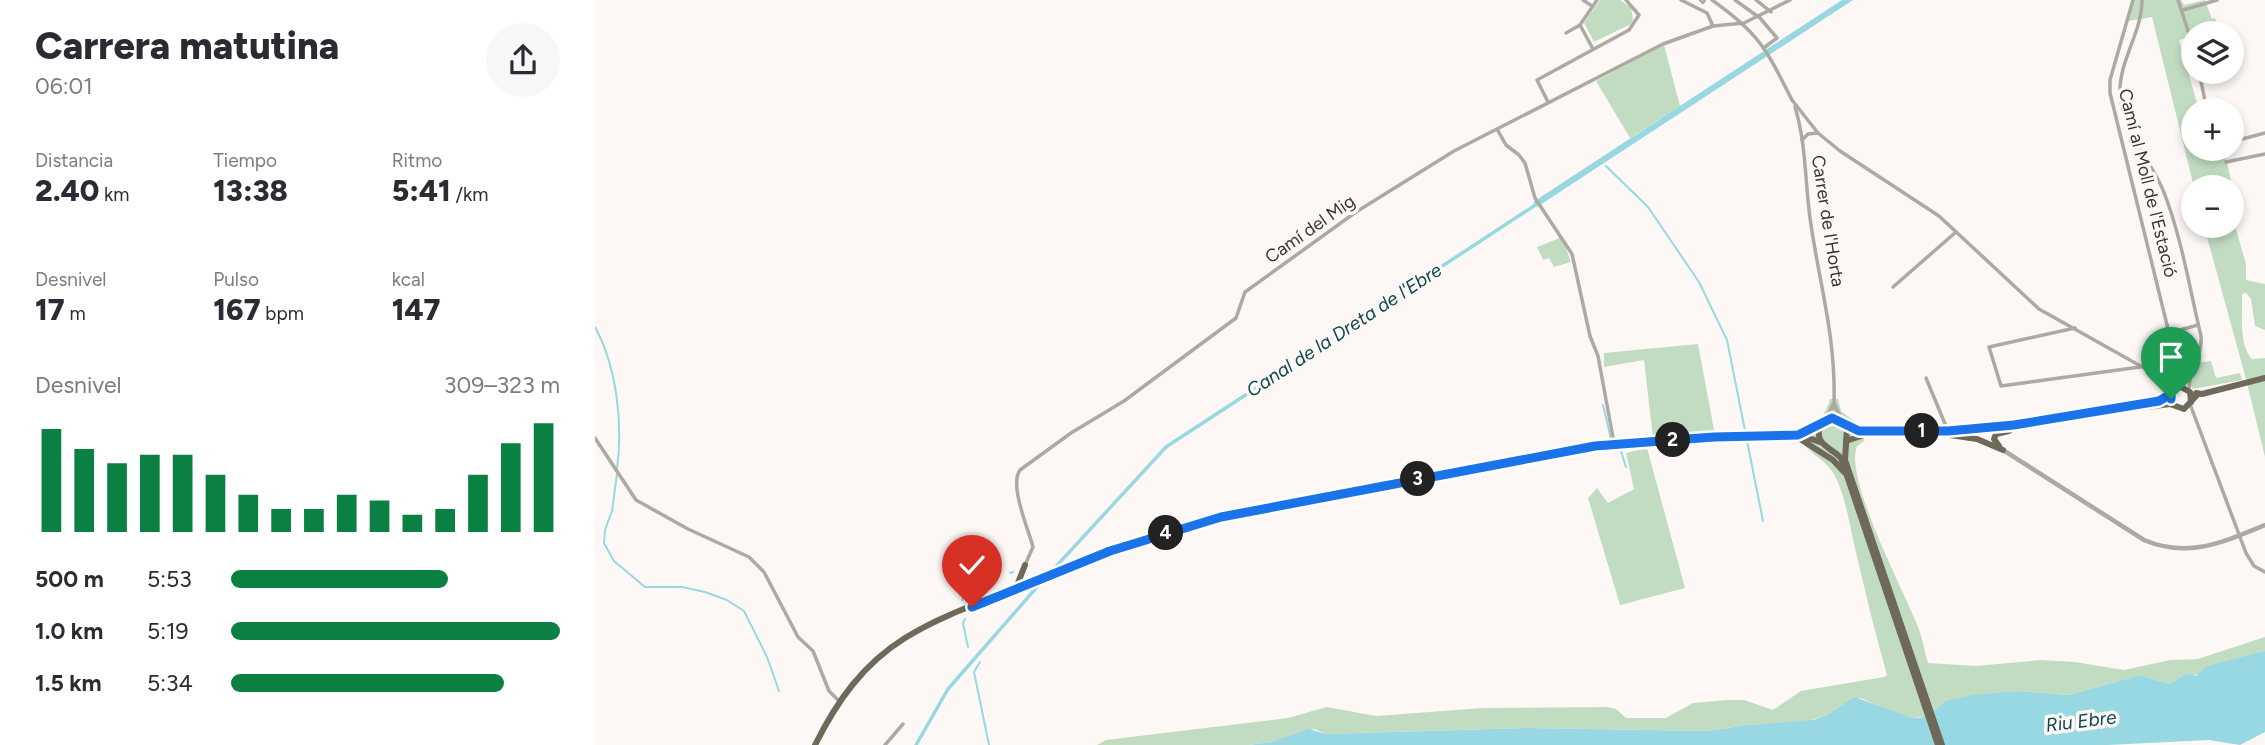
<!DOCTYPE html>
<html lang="es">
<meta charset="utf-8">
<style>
body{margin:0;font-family:Figtree,sans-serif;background:#f7f7f7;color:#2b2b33;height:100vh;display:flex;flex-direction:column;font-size:26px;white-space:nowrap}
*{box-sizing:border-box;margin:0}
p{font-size:23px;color:#7c7c81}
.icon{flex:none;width:38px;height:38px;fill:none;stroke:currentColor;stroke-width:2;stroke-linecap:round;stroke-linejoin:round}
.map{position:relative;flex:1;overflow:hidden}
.panel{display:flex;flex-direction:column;background:#fff;width:595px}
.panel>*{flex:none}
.controls{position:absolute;left:1586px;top:21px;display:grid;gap:14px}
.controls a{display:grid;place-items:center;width:63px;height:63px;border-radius:50%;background:#fff;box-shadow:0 4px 10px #0003;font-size:35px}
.pin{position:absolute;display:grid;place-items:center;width:60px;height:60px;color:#fff;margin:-72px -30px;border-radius:50% 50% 50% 0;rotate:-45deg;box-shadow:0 0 7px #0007}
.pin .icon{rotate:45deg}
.km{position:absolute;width:35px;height:35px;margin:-18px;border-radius:50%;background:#222;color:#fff;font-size:19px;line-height:35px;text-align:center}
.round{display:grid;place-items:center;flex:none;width:74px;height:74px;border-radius:37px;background:#f7f7f7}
.headline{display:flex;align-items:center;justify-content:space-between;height:119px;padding:0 35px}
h1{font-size:38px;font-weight:800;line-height:52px}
.metrics{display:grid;grid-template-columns:repeat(3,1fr);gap:10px;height:119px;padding:7px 35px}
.metrics div{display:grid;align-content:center}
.metrics b{font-size:30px;font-weight:800}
.metrics small{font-size:19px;font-weight:400}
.metrics p{font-size:19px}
.chart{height:196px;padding:14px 35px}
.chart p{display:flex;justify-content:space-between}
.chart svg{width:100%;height:126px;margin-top:7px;stroke:#0b8043;stroke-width:6}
ul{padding:0 35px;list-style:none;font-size:23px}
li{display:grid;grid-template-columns:112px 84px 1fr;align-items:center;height:52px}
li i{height:18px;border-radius:9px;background:#0b8043}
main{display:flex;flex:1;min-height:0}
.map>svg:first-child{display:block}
.green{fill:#c2dcc2}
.water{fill:#98d8e2}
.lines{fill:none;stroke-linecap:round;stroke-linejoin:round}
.stream{stroke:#98d8e2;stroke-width:2}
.canal{stroke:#98d8e2;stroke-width:3.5}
.pedestrian{stroke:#adaaa1;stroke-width:2.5}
.minor{stroke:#adaaa1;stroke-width:3.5}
.tertiary{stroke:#adaaa1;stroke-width:4.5}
.primary{stroke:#6f695a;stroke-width:6}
.route-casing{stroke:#fff;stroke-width:14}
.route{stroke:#1a73e8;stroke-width:9}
.labels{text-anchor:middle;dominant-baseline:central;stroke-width:7;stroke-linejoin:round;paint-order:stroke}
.street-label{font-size:18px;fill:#3d3431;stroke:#fdf8f6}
.water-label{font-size:19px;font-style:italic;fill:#104950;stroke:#fdf8f6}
</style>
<main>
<section class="panel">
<div class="headline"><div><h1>Carrera matutina</h1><p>06:01</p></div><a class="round"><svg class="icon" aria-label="share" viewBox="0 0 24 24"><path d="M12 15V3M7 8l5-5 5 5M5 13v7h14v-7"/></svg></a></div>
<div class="metrics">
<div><p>Distancia</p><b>2.40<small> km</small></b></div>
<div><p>Tiempo</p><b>13:38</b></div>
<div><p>Ritmo</p><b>5:41<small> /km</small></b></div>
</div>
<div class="metrics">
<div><p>Desnivel</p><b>17<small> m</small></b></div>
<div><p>Pulso</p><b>167<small> bpm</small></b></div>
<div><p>kcal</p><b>147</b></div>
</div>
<div class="chart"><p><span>Desnivel</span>309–323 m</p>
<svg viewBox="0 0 160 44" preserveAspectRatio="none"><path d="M5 44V8M15 44V15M25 44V20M35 44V17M45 44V17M55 44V24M65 44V31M75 44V36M85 44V36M95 44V31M105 44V33M115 44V38M125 44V36M135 44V24M145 44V13M155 44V6"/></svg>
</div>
<ul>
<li><b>500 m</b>5:53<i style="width:66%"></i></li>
<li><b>1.0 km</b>5:19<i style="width:100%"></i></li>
<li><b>1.5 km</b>5:34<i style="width:83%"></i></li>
</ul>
</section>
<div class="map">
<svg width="1670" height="745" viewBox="0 0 1670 745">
<rect width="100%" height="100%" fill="#fdf8f6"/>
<g class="green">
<path d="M1005 0H1025L1036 8 1038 19 1036 24 999 42 989 23Z"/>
<path d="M1539 0H1586L1589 5 1610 0 1617 19 1620 18 1626 33H1598V39L1597 36 1584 40 1604 110H1598V149H1629L1636 180 1628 182 1629 187H1599L1557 17 1534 21Z"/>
<path d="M1069 45 1085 106 1035 138 1001 81Z"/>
<path d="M1636 212 1651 264V280L1670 284V330L1660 326 1656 299 1651 293 1647 294C1648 313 1643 344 1657 359L1670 358V457L1651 379 1609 226H1636Z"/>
<path d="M967 237 976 262 959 267 954 258 948 260 942 247Z"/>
<path d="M1103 344 1120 435 1058 438 1049 360 1009 367V353Z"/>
<path d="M1616 361 1621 378 1645 373 1647 380 1598 389 1595 385 1601 363Z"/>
<path d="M1235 399H1243L1246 411 1263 424 1269 441 1262 446C1249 478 1307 587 1321 622 1327 635 1329 649 1333 663L1381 666 1446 660 1480 662 1529 670 1575 660 1603 659 1670 637V651L1575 684 1545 675 1474 695 1424 691 1340 712C1320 728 1285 705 1265 698L1234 714 1213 721 1152 725 1113 731 933 728 731 734 719 729 676 742 653 745H502L511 740 693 718 732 707 781 716 888 708 1012 707 1021 709 1031 718H1071L1098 703 1133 700H1149L1178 710 1206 691 1289 677 1292 675C1280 633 1270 591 1260 548 1255 527 1252 506 1244 485 1234 455 1208 456 1203 431 1219 427 1231 416 1235 399Z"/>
<path d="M1052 448 1090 588 1025 605 993 498 1002 488 1013 503 1039 489 1031 453Z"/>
</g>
<g class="water">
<path d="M1247 0H1258L942 207 938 202Z"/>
<path d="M1670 651V732L1645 745 1614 740 1513 745H653L676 742 714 729 731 734 933 728 1113 731 1152 725 1218 720 1234 714 1260 697 1314 717 1325 718 1335 715 1351 701 1379 695 1424 691 1474 695 1545 675 1575 684 1591 674 1601 676 1612 666Z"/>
</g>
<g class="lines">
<g class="stream">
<path d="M1011 166 1053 207 1104 282 1132 340 1168 521"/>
<path d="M0 327C22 367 28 424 22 469"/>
<path d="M1008 405 1016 439"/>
<path d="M1021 440H1024"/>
<path d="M1025 448 1031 467"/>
<path d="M22 474 17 511 10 530 9 543 19 561 50 587H87L110 592 132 600 149 611 172 657 184 691"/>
<path d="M415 573 418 572"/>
<path d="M367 600 371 588"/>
<path d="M370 619 368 623 373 647"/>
<path d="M385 662 379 672 394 745"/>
</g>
<g class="canal">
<path d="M455 573 571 447 942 204"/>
<path d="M321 745 353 689 449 579"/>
</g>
<path class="pedestrian" d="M1105 0 1108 3 1110 0"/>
<g class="minor">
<path d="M988 0 997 6"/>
<path d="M1086 0 1112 13 1118 26"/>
<path d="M1117 0C1165 34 1171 49 1197 100"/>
<path d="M1140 0 1165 18 1182 38 1170 47"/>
<path d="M1161 0 1176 12"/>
<path d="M1538 0 1515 80V93L1574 333 1603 325"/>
<path d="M1547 0C1547 33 1524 60 1525 93 1526 134 1557 159 1570 195 1587 240 1595 290 1606 336 1608 356 1593 371 1594 391"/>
<path d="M1583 0 1598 46"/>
<path d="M1588 10 1622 0"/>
<path d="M971 33 985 25"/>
<path d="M998 49 985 25 1002 0"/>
<path d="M1604 72 1612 110"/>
<path d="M1197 100 1223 133 1245 151 1344 216 1444 309 1583 387"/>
<path d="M953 102 942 80 1034 30 1044 15 1031 0"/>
<path d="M1200 107C1211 143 1210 181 1215 218 1224 283 1241 336 1239 403"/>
<path d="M902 129 911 145 924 155 930 163 940 198 977 254 995 336 1003 356 1019 443"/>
<path d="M1207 140 1213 134 1223 133"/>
<path d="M1636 142 1670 133"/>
<path d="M1631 162 1670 154"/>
<path d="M1298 287 1361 232"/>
<path d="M1480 328 1394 347 1406 386 1545 367"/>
<path d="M1331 378 1353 431"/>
<path d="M1595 404 1651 553 1659 566 1670 572"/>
<path d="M0 438 41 500 93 529 154 557 169 572 203 637 218 651 234 691 244 701"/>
<path d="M430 565 438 547C433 528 414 485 425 470L476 433 529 401 641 318 650 292 761 212 859 151 1068 44 1118 26 1149 23 1195 0"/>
<path d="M290 745 308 724"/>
</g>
<g class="tertiary">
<path d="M1239 404 1247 421"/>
<path d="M1232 418 1239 403"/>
<path d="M1408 450 1549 540C1594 559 1628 542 1670 525"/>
</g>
<g class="primary">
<path d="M1601 393 1607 394 1670 378"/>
<path d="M1536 409 1575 404 1589 409 1603 394"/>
<path d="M1252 425 1264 431C1364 434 1466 421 1564 401 1574 399 1577 390 1586 387L1595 392 1596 402"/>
<path d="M1412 430 1456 422"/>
<path d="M1355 435 1382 439 1408 450"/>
<path d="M1205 439 1238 460 1249 472"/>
<path d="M1251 441 1272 434"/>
<path d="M1404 446 1399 439 1401 434 1414 431"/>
<path d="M421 588 430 565"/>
<path d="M220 745C242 701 268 664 310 638 347 615 390 601 430 585 474 568 517 548 563 535 640 513 719 500 798 484 912 462 1023 438 1139 436 1168 436 1198 431 1225 442"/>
<path d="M1343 745 1246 458C1236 447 1219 445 1225 426L1233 419 1245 420 1252 428 1250 460 1347 745"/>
</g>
</g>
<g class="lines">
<defs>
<path id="route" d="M377 607 515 551 626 517 1000 446 1119 437 1203 435 1237 418 1264 431H1353L1419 425 1564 401 1576 394V399"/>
</defs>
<use href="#route" class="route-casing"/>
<use href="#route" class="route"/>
</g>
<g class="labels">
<g class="street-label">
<text transform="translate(1553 183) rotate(76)">Camí al Moll de l'Estació</text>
<text transform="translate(1233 221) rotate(81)">Carrer de l'Horta</text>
<text transform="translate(715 229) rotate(-35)">Camí del Mig</text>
</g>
<g class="water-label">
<text transform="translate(749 330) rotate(-33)">Canal de la Dreta de l'Ebre</text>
<text transform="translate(1486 721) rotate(-7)">Riu Ebre</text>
</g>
</g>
</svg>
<div class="controls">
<a><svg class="icon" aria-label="layers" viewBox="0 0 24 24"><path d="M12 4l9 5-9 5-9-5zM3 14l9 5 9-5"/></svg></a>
<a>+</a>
<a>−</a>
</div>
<div class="pin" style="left:1576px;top:399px;background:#1e9e55"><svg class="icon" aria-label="arrive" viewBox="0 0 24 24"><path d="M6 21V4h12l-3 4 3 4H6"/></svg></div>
<div class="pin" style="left:377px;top:607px;background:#d93025"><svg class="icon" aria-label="check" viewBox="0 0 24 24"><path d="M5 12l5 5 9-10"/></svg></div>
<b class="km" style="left:1327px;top:431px">1</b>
<b class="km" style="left:1078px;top:440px">2</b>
<b class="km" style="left:823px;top:479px">3</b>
<b class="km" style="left:571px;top:533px">4</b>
</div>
</main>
